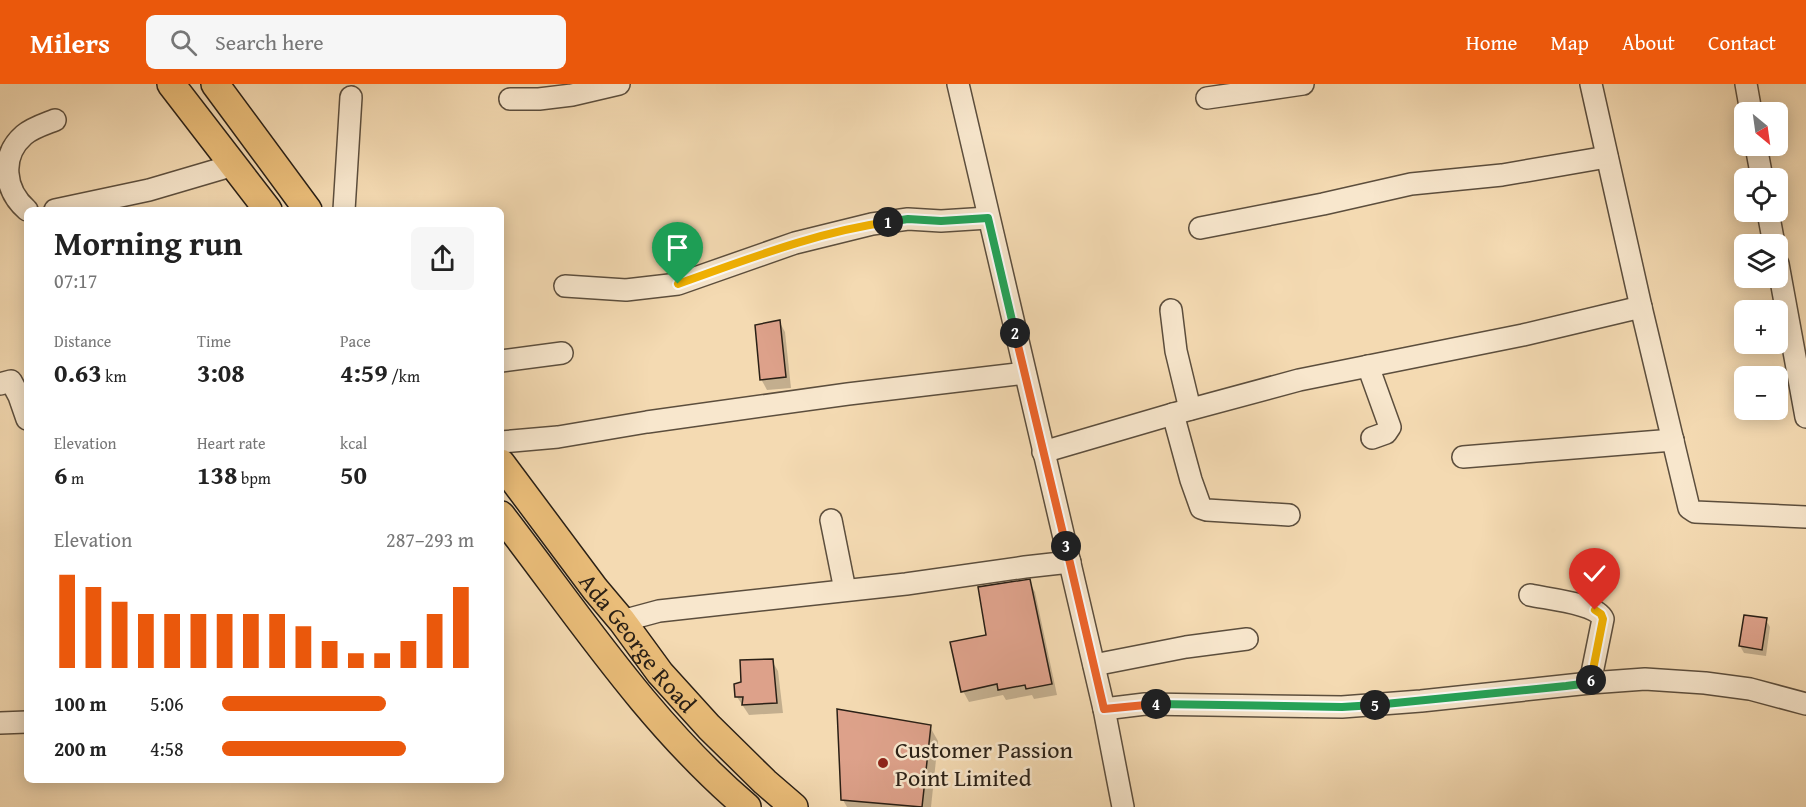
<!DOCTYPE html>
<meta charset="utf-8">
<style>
body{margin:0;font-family:"Gentium Book Plus",serif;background:#f6f6f6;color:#222;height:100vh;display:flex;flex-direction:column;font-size:22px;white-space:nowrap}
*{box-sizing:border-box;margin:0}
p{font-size:20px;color:#767676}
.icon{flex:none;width:33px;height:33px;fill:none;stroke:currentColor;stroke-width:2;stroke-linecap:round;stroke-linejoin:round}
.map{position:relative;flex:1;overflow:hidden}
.sheet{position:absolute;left:24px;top:123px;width:480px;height:576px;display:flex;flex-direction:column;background:#fff;border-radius:9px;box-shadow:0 3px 15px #0003}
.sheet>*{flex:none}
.needle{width:39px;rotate:151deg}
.controls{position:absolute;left:1734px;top:18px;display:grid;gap:12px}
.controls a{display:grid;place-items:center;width:54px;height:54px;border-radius:9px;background:#fff;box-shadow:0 3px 15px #0003;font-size:30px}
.pin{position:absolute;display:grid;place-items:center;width:51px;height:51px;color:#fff;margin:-62px -26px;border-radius:50% 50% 50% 0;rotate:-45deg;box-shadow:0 0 6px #0007}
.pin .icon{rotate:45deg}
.km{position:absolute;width:30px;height:30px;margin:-15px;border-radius:50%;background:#222;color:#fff;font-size:16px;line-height:30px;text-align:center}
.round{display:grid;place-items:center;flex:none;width:63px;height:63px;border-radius:9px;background:#f6f6f6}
.summary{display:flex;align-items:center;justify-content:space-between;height:102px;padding:0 30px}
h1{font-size:33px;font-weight:700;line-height:45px}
.figures{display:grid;grid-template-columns:repeat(3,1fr);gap:9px;height:102px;padding:6px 30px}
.figures div{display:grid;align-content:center}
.figures b{font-size:26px;font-weight:700}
.figures small{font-size:16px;font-weight:400}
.figures p{font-size:16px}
.chart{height:168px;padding:12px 30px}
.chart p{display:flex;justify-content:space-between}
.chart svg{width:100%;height:108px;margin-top:6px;stroke:#ea580c;stroke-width:6}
ul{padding:0 30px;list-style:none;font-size:20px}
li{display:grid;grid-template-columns:96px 72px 1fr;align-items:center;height:45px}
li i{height:15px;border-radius:8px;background:#ea580c}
header{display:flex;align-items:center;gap:36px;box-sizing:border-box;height:84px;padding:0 30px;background:#ea580c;color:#fff}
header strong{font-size:28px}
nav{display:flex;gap:33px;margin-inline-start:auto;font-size:21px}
.search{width:420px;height:54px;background:#f6f6f6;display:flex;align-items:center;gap:15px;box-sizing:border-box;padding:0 21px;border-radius:9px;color:#767676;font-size:22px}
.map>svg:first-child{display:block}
.shadow{fill:#0003}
.building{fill:#dda18a;stroke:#2a2016;stroke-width:1.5}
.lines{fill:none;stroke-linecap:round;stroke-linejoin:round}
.minor-casing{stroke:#5c4e3d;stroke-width:24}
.major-casing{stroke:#2a2016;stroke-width:30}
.minor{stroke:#f8e7cd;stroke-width:21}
.major{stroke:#eabd79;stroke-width:27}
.split-1-casing{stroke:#fff;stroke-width:12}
.split-2-casing{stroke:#fff;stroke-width:12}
.split-3-casing{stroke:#fff;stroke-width:12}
.split-4-casing{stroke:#fff;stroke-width:12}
.split-5-casing{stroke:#fff;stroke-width:12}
.split-6-casing{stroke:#fff;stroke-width:12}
.split-7-casing{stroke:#fff;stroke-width:12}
.split-1{stroke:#f5b400;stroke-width:8}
.split-2{stroke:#22a559;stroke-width:8}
.split-3{stroke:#f0652b;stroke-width:8}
.split-4{stroke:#f0652b;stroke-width:8}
.split-5{stroke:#22a559;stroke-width:8}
.split-6{stroke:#22a559;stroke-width:8}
.split-7{stroke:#f5b400;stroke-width:8}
.poi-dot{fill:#8f2418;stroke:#f8e7cd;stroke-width:2}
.labels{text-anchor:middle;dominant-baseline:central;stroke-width:5;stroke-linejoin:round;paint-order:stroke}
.street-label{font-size:24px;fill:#2a2016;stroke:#f8e7cd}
.poi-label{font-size:24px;fill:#2a2016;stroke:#f8e7cd;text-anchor:start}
</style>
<header>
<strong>Milers</strong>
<div class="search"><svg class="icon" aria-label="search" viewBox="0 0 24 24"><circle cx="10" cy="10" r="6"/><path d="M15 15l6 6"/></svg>Search here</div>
<nav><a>Home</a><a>Map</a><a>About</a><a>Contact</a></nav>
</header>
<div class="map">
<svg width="1806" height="723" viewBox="0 0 1806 723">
<rect width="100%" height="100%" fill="#f4dab2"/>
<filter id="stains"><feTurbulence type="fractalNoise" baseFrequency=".00333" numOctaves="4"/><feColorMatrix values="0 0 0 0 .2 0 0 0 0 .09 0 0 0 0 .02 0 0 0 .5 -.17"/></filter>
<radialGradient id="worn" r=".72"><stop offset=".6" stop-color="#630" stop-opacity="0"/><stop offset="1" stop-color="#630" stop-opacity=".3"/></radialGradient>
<g class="shadow">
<path d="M779 237 785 248 791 304 767 306 761 295Z"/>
<path d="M1029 497 1035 508 1057 611 1034 615 1032 611 1006 616 1003 611 969 618 963 607 988 552Z"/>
<path d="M1766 536 1770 543 1766 572 1744 569 1740 562Z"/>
<path d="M772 577 778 587 783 629 749 631 737 613 743 599Z"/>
<path d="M930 643 938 657 931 723H847L843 716Z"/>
</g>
<g class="building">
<path d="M780 236 786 293 760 296 755 241Z"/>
<path d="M1030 495 1052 600 1026 605 1025 601 998 606 997 600 961 608 950 558 986 551 978 503Z"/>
<path d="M1744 531 1767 534 1762 566 1739 562Z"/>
<path d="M773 575 777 619 742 621 743 613H735L734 600 741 598 740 576Z"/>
<path d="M837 625 931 641 922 723 841 716Z"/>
</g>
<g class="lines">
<defs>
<g id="minor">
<path d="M958 0 1104 625 1123 723"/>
<path d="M1591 0 1641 223 1689 424 1695 428 1806 433"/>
<path d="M1746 0 1751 28"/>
<path d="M1207 14 1303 0"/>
<path d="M510 15H539L572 11 619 0"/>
<path d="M1756 62 1762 94"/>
<path d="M27 126C4 106 0 72 24 51 32 44 45 40 55 36"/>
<path d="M55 126 149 106 234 81"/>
<path d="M344 126 351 13"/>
<path d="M1768 128 1774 160"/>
<path d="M1200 144 1323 120 1411 100 1502 91 1607 73"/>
<path d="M1778 180 1806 333"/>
<path d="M565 202 626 206 678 200 795 159 872 140 908 135 941 137 988 134"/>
<path d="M1171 226 1176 267 1190 325"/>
<path d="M501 277 562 269"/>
<path d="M1368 282 1390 343 1386 349 1372 354"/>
<path d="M0 300 11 297 19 312 27 335"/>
<path d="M1173 330 1191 396 1201 424 1207 426 1289 431"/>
<path d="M501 358 558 353 647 338 848 310 1025 289"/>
<path d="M1043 368 1173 330 1299 296 1523 251 1641 223"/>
<path d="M1463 373 1673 356"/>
<path d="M831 436 845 506"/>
<path d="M1530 511C1547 515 1596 519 1603 535L1590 599"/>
<path d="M622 537 659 527 906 500 1025 483 1070 478"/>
<path d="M1094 581 1186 563 1247 555"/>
<path d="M1104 625 1145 620 1342 623 1421 617 1590 599 1645 595 1705 599 1750 605 1806 620"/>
<path d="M0 639 27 638"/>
</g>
<g id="major">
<path d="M171 0 268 126"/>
<path d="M215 0 308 126"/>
<path id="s1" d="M501 379 595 505 622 537 660 589 709 643 765 698 794 723"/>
<path d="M501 431C579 532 649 640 747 723"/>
</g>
</defs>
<use href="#minor" class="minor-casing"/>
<use href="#major" class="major-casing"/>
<use href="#minor" class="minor"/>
<use href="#major" class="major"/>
</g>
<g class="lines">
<defs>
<path id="split-1" d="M678 200C746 176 816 148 888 138"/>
<path id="split-2" d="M888 138 908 135 941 137 988 134 1015 249"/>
<path id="split-3" d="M1015 249 1066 462"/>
<path id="split-4" d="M1066 462 1104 625 1156 620"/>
<path id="split-5" d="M1156 620 1342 623 1375 621"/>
<path id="split-6" d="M1375 621 1566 602 1590 599 1591 596"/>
<path id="split-7" d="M1591 596 1603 535 1601 530 1595 526"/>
</defs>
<use href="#split-1" class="split-1-casing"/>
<use href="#split-2" class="split-2-casing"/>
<use href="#split-3" class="split-3-casing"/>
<use href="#split-4" class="split-4-casing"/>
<use href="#split-5" class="split-5-casing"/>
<use href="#split-6" class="split-6-casing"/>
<use href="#split-7" class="split-7-casing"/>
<use href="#split-1" class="split-1"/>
<use href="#split-2" class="split-2"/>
<use href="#split-3" class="split-3"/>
<use href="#split-4" class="split-4"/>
<use href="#split-5" class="split-5"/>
<use href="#split-6" class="split-6"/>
<use href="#split-7" class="split-7"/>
</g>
<circle class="poi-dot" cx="883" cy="679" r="6"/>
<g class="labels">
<g class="street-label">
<text stroke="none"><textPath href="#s1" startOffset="226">Ada George Road</textPath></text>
</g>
<g class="poi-label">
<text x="895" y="665">Customer Passion<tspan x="895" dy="28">Point Limited</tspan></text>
</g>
</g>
<rect width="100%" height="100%" filter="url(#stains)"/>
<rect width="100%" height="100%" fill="url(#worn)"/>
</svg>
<div class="controls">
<a><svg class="needle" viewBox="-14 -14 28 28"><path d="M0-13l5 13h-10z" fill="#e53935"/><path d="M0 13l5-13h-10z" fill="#767676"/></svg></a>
<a><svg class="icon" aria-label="locate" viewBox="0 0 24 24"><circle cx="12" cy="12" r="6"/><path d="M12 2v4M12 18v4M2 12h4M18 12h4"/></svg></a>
<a><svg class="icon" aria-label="layers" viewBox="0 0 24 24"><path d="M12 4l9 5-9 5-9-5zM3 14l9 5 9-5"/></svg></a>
<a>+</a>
<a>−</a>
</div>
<div class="pin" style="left:678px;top:200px;background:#1e9e55"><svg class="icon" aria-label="arrive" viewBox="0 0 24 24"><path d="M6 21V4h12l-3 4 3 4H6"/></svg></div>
<div class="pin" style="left:1595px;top:526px;background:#d93025"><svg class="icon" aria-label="check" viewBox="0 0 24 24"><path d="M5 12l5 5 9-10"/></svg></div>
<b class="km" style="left:888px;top:138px">1</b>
<b class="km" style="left:1015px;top:249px">2</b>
<b class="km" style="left:1066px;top:462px">3</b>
<b class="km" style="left:1156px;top:620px">4</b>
<b class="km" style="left:1375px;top:621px">5</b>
<b class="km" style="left:1591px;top:596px">6</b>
<section class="sheet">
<div class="summary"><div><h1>Morning run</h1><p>07:17</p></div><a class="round"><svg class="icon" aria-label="share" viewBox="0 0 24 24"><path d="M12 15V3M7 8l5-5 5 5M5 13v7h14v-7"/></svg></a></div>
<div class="figures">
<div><p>Distance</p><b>0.63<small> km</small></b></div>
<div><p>Time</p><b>3:08</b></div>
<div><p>Pace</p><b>4:59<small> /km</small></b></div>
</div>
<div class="figures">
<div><p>Elevation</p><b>6<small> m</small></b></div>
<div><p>Heart rate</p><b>138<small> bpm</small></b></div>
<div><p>kcal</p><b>50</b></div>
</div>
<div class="chart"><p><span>Elevation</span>287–293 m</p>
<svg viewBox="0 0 160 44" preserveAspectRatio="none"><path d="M5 44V6M15 44V11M25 44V17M35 44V22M45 44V22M55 44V22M65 44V22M75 44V22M85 44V22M95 44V27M105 44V33M115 44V38M125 44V38M135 44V33M145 44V22M155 44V11"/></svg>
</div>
<ul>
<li><b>100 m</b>5:06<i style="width:65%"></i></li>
<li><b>200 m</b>4:58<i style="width:73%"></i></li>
</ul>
</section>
</div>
